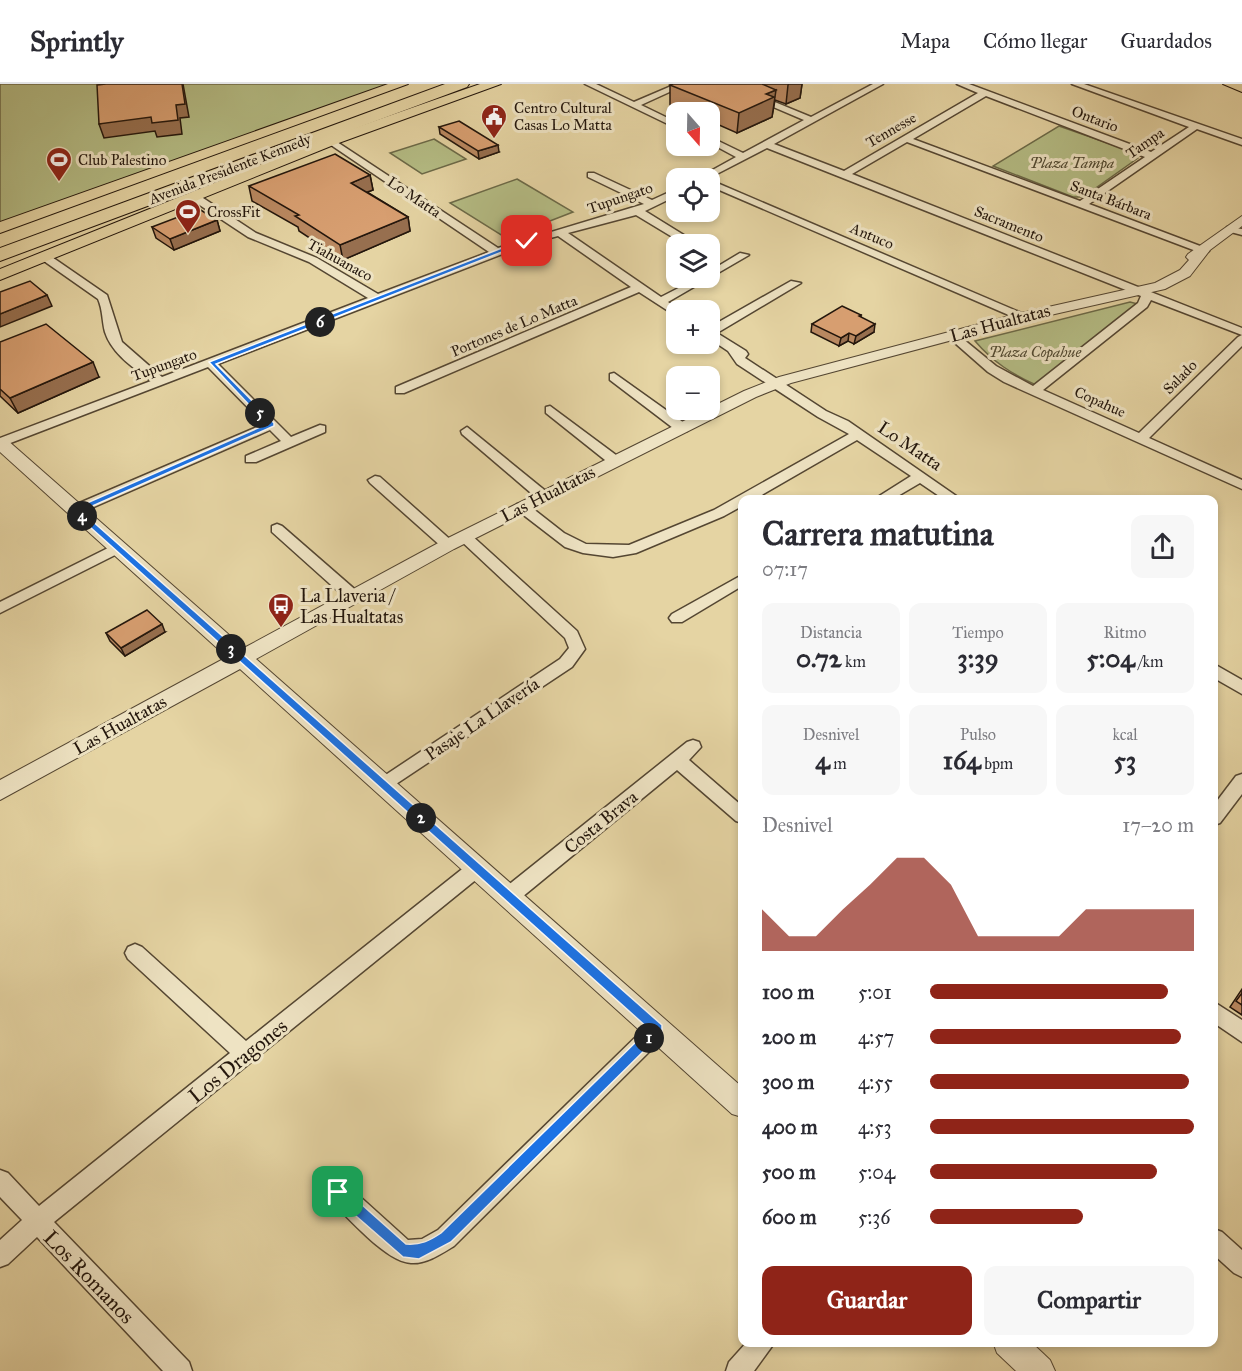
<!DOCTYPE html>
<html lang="es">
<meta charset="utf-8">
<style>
body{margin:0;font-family:"IM FELL Great Primer",serif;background:#f7f7f7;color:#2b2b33;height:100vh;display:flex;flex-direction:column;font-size:22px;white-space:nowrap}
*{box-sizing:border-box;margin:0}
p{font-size:20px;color:#7c7c81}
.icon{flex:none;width:33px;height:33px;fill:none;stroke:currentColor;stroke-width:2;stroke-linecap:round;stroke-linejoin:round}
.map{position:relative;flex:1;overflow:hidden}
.panel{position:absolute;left:738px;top:411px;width:480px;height:852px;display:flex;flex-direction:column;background:#fff;border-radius:12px;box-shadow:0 3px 9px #0003}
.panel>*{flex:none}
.needle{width:39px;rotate:160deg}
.controls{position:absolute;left:666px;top:18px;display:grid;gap:12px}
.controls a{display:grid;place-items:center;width:54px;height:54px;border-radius:12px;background:#fff;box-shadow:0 3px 9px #0003;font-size:30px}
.pin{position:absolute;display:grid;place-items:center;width:51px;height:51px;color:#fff;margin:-26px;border-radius:12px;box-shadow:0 3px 9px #0006}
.km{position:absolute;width:30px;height:30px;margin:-15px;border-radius:50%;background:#222;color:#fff;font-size:16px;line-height:30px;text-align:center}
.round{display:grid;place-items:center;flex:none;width:63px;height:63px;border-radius:12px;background:#f7f7f7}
.overview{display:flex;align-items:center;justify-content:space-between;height:102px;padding:0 24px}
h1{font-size:33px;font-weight:800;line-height:45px}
.figures{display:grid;grid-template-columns:repeat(3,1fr);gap:9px;height:102px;padding:6px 24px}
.figures div{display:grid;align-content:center;border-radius:12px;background:#f7f7f7;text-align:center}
.figures b{font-size:26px;font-weight:800}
.figures small{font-size:16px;font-weight:400}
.figures p{font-size:16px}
.chart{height:168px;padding:12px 24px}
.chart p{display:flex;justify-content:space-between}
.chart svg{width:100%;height:108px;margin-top:6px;fill:#8f2418;opacity:.7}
.cta{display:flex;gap:12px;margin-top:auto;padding:12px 24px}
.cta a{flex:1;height:69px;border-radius:12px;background:#8f2418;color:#fff;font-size:24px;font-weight:800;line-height:69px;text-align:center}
.cta a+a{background:#f7f7f7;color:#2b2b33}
ul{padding:0 24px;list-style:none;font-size:20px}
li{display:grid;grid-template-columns:96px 72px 1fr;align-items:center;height:45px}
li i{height:15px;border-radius:8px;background:#8f2418}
header{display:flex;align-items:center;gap:36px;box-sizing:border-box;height:84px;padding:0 30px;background:#fff;border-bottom:2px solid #e1e1e2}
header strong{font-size:28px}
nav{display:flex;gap:33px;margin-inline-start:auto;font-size:21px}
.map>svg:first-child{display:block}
.green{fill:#b5bd85;stroke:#6c6a48;stroke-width:1.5}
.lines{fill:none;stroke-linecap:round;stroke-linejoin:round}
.minor-casing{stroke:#544632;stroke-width:3}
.tertiary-casing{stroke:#544632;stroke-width:2}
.primary-casing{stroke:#23160c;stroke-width:2}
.motorway-casing{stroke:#23160c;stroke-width:2}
.minor{fill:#eee3c3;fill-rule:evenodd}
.tertiary{fill:#eee3c3;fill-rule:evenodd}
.primary{fill:#e5d4a3;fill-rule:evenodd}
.motorway{fill:#e5d4a3;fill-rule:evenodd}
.wall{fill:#ba8961;stroke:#23160c;stroke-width:1.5}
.shaded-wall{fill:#976f4f;stroke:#23160c;stroke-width:1.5}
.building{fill:#d89f71;stroke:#23160c;stroke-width:1.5}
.route{fill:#1a73e8;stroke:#fff;stroke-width:1.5}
.labels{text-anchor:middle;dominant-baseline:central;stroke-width:6;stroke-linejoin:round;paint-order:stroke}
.far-poi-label{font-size:15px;fill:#23160c;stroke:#eee3c3;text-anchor:start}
.far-street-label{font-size:15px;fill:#23160c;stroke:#eee3c3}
.far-park-label{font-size:15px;font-style:italic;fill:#4f4830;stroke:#eee3c3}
.street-label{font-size:18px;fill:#23160c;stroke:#eee3c3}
.poi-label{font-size:18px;fill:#23160c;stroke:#eee3c3;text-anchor:start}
.near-street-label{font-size:21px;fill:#23160c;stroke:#eee3c3}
</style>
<header>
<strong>Sprintly</strong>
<nav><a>Mapa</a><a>Cómo llegar</a><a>Guardados</a></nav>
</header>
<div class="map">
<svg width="1242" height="1287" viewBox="0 0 1242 1287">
<rect width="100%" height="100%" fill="#e5d4a3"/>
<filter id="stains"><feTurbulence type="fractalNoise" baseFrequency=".00333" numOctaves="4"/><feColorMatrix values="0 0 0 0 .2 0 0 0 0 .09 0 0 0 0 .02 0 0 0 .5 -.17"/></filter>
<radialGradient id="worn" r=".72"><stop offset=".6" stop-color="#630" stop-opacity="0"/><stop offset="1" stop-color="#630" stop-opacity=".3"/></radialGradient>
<g class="green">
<path d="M0 0H400L0 141Z"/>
<path d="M1059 42 1136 69 1138 74 1083 113H1073L993 82Z"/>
<path d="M434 55 466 75 422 90 390 69Z"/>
<path d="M517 95 573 128 506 154 450 119Z"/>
<path d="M1130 218 1138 220 1036 301C1012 290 993 278 975 257Z"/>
</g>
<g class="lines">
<defs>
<g id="minor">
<path d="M585 0H596L634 18 676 0H687L641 21 676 38V44Z"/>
<path d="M719 0H731L811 33 873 0H883L774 60 844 87 978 9 957 0H969L1151 68 1189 43 1072 0H1084L1242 55V61L1197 45 1089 120 1208 165 1209 167 1204 170 907 58 852 90 1242 244V262L1149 354 1242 396V405L1004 298 988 288 947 252 957 250 996 282 1033 302 1138 219 1141 212 767 64 709 94H698L736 73 710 59V53L743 69 804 36ZM986 12 1145 73 1080 117 913 55ZM1151 216 1242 251 1238 253 1139 349 1043 306 1147 223Z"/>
<path d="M331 54 498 164 644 120 588 93V89H594L652 116 676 105V112L645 127 687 153V157H679L636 131 568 149 661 213 698 194H710V187L740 169 749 171 668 218 680 226H676V232L639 208 404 309H396V303L631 203 558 152 531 159 218 280 291 353 320 341 325 342V348L256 378H246V372L281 357 270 346 80 429H70V423L264 340 208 283 0 363V354L151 297C134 284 112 270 105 248 102 237 103 226 98 215L41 175V171H49L107 211 122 258 162 293 368 214 309 178 248 153 189 114V110H197L256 149 317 174 378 210 489 168 328 59 326 57Z"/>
<path d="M710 96 1026 231 1028 233 1018 235 710 102Z"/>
<path d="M1227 143 1242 145V151L1227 147Z"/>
<path d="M791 197 801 199 717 249 746 267 748 270 745 274 826 327 848 337 962 416H945L920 399 891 416H873L911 392 857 356 753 416H742V422L724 432 636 469 613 473 583 469 565 463 517 426V420H527L564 449 586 460 629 461 714 426 849 350 818 333 737 280 728 267 710 255V243Z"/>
<path d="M614 289 687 341V347H677L610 296V290Z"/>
<path d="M550 322 620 374V380H610L546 329V323Z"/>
<path d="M467 343 548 409V415H538L462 350 461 347Z"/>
<path d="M375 392 380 393 453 458 455 461 453 464H443L370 399 368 396Z"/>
<path d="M277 440 282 442 359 509 361 513 359 517H349L272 448V442Z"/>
<path d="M465 448 470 450 577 547 585 565 572 583 384 708 378 706 375 701 378 696 560 575 569 564 565 554 460 456 458 453 460 450Z"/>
<path d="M118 459 123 461 125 464 123 467 0 529V518Z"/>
<path d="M742 491V502L682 538H672L669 534 672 530Z"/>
<path d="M1214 580 1242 596V610L1214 594Z"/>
<path d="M693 656 699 658 701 663 689 676 742 722V739L736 737 677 686 516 818 509 820 502 818 500 812 502 806 687 658Z"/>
<path d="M1242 690V710L1220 739 1214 741V721L1236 692Z"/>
<path d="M477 776 483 778 486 784 483 790 54 1138 189 1278 192 1287H163L37 1153 8 1180 0 1183V1156L22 1136 0 1113V1086L8 1089 39 1122 230 969 128 875 125 869 128 863 135 860 142 863 246 957 471 778Z"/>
<path d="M1214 918 1242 936V958L1214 939Z"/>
<path d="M658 935 665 938 668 945 665 952 454 1162C441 1170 426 1180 411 1179 386 1178 348 1133 330 1116L327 1108 330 1100 338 1097 346 1100 408 1156 422 1155 438 1146 651 938Z"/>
<path d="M1214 1145 1222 1148 1242 1166V1193L1234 1189 1214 1171Z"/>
<path d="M747 1258H775L754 1287H726L729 1278Z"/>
</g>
<g id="tertiary">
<path d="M1242 132V142L1210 166 1190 192 1165 205 1024 237 791 299 756 313 454 465 256 575 742 1003V1033L732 1030 240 585 0 716V696L227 573 0 368V354L6 355 244 564 442 457 744 307 779 293 1017 230 1155 199 1180 186 1189 176 1186 173 1188 170Z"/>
<path d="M993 1258H1031L1050 1276 1055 1287H1016L997 1269Z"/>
</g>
<g id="primary">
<path d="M388 0H408L0 149V138Z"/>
<path d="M480 0H501L336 60 0 196V185L326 54Z"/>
<path d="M1223 0H1242V8Z"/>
</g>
<path id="motorway" d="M445 0H469L467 3 0 177V164Z"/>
</defs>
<use href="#minor" class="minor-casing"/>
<use href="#tertiary" class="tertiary-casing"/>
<use href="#primary" class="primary-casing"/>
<use href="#motorway" class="motorway-casing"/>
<use href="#minor" class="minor"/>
<use href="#tertiary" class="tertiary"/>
<use href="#primary" class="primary"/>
<use href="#motorway" class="motorway"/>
</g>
<g class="wall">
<path d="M673 0H802L800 14 786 20 775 16 772 33 737 49 710 37V28H688L670 21V1Z"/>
<path d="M439 43 499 68 479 75 440 50Z"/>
<path d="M370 91 373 106 367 108 408 133 410 147 343 176 299 147 298 143 252 117 249 103Z"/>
<path d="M217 136 220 147 174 166 156 154 152 143Z"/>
<path d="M861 231V233L874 248 854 260 848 257 839 262 811 248 812 240Z"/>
<path d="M0 258 99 293 18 329 0 312Z"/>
<path d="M165 548 125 572 110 557 106 549Z"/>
<path d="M1242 905V931L1230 923Z"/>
</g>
<g class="shaded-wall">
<path d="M182 0H183L189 33 180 34 182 50 157 53 155 47 104 54 99 40 176 21Z"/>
<path d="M789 0H802L800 14 786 20 788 1Z"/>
<path d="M776 6 772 33 737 49 739 29 766 10Z"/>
<path d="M498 61 499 68 479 75 478 67Z"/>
<path d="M370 91 373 106 354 113 351 99Z"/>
<path d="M408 133 410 147 343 176 340 161Z"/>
<path d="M217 136 220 147 174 166 170 155Z"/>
<path d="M47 211 52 222 0 243V230Z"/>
<path d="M875 240 874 248 854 260 856 252Z"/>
<path d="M849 249 848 257 839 262 841 254Z"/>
<path d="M93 278 99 293 18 329 10 314Z"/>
<path d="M162 540 165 548 125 572 121 564Z"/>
</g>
<g class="building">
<path d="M106 0H182L185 20 176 21 178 36 152 39 151 33 99 40 97 1Z"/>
<path d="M673 0H762L776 6 766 10 774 13 739 29 670 1Z"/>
<path d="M459 37 498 61 478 67 439 43Z"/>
<path d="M335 70 370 91 351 99 408 133 340 161 295 132 299 131 249 102Z"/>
<path d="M199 125 217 136 170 155 152 143Z"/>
<path d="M30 197 47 211 0 230V208Z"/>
<path d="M842 222 861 231 859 232 875 240 856 252 849 249 841 254 812 240Z"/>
<path d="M46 240 93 278 10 314 0 305V258Z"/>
<path d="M147 526 162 540 121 564 106 549Z"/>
<path d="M1242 909V921L1236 917Z"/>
</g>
<path class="route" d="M525 155 530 157 216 280 274 339V342L81 427 662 941V949L451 1158 419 1175 403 1173 333 1112V1103H342L406 1160C421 1161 429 1157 441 1149L649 945 71 426 267 340 209 278Z"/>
<defs>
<symbol id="civic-pin" viewBox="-11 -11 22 30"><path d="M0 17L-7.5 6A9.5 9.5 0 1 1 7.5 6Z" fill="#8f2418" stroke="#eee3c3"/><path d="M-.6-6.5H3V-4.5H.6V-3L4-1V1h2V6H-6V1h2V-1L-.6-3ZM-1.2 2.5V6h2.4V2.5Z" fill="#fff"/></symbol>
<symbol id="stadium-pin" viewBox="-11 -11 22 30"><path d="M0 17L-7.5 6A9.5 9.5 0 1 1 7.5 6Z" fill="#8f2418" stroke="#eee3c3"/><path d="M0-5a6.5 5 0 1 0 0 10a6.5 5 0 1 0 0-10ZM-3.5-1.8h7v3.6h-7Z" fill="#fff"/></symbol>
<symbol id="bus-pin" viewBox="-11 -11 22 30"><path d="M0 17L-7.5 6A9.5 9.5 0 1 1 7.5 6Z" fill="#8f2418" stroke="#eee3c3"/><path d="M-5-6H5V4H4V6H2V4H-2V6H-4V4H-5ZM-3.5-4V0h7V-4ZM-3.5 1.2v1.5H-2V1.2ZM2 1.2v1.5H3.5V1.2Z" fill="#fff"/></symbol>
</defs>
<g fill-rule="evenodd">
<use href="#civic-pin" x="479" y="18" width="30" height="40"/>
<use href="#stadium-pin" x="44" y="61" width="30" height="40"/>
<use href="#stadium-pin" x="173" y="113" width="30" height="40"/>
<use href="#bus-pin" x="266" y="507" width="30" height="40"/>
</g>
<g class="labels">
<g class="far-poi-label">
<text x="514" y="24">Centro Cultural<tspan x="514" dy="17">Casas Lo Matta</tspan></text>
<text x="78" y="76">Club Palestino</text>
<text x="207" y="128">CrossFit</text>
</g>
<g class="far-street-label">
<text transform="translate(1095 35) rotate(21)">Ontario</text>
<text transform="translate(891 46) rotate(-30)">Tennesse</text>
<text transform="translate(1145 59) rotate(-35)">Tampa</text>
<text transform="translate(230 85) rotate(-21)">Avenida Presidente Kennedy</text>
<text transform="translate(414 113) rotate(34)">Lo Matta</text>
<text transform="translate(620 114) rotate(-19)">Tupungato</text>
<text transform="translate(1111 116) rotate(21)">Santa Bárbara</text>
<text transform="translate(1009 140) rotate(22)">Sacramento</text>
<text transform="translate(872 152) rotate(23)">Antuco</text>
<text transform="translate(340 176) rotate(29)">Tiahuanaco</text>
<text transform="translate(514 242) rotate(-23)">Portones de Lo Matta</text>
<text transform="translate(164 281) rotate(-20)">Tupungato</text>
<text transform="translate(1180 293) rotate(-45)">Salado</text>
<text transform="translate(1100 318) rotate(24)">Copahue</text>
</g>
<g class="far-park-label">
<text x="1072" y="79">Plaza Tampa</text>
<text x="1035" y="268">Plaza Copahue</text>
</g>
<g class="street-label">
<text transform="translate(1000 239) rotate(-15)">Las Hualtatas</text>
<text transform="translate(910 362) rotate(34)">Lo Matta</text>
<text transform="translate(548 410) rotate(-27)">Las Hualtatas</text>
<text transform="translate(482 635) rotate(-34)">Pasaje La Llavería</text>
<text transform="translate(120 641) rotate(-29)">Las Hualtatas</text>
<text transform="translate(601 738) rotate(-39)">Costa Brava</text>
</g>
<g class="poi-label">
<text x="300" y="512">La Llaveria /<tspan x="300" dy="21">Las Hualtatas</tspan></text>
</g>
<g class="near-street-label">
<text transform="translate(238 977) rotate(-39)">Los Dragones</text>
<text transform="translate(89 1193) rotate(46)">Los Romanos</text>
</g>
</g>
<rect width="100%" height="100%" filter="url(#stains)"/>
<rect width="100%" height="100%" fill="url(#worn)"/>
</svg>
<div class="controls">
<a><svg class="needle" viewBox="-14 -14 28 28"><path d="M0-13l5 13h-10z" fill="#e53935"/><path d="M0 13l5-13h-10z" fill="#7c7c81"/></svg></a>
<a><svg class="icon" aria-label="locate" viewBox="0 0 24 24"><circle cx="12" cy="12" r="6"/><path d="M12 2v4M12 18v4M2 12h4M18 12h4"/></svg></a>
<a><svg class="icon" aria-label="layers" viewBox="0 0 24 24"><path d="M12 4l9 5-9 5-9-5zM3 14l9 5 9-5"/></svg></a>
<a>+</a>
<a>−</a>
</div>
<div class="pin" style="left:338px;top:1108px;background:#1e9e55"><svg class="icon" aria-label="arrive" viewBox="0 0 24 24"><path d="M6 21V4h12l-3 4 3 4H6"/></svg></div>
<div class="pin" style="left:527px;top:157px;background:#d93025"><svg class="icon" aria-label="check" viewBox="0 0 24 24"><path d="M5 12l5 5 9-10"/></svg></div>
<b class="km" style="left:649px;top:954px">1</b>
<b class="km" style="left:421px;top:734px">2</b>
<b class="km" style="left:231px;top:565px">3</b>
<b class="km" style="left:82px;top:432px">4</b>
<b class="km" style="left:260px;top:329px">5</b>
<b class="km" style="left:320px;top:238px">6</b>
<section class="panel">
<div class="overview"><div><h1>Carrera matutina</h1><p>07:17</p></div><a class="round"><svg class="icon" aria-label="share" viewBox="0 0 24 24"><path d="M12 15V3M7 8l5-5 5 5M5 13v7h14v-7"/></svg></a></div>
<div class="figures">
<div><p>Distancia</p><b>0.72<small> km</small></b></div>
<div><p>Tiempo</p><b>3:39</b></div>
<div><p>Ritmo</p><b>5:04<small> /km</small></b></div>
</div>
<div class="figures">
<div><p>Desnivel</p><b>4<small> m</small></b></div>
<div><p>Pulso</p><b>164<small> bpm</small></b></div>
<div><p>kcal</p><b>53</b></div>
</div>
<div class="chart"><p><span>Desnivel</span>17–20 m</p>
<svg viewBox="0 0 160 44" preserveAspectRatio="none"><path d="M0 44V27L10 38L20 38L30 27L40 17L50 6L60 6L70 17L80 38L90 38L100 38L110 38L120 27L130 27L140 27L150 27L160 27V44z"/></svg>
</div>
<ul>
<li><b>100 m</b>5:01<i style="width:90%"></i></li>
<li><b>200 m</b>4:57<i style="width:95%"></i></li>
<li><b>300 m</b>4:55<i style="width:98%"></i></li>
<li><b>400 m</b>4:53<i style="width:100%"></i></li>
<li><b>500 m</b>5:04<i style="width:86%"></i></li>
<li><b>600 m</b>5:36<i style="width:58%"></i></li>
</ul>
<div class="cta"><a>Guardar</a><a>Compartir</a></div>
</section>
</div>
